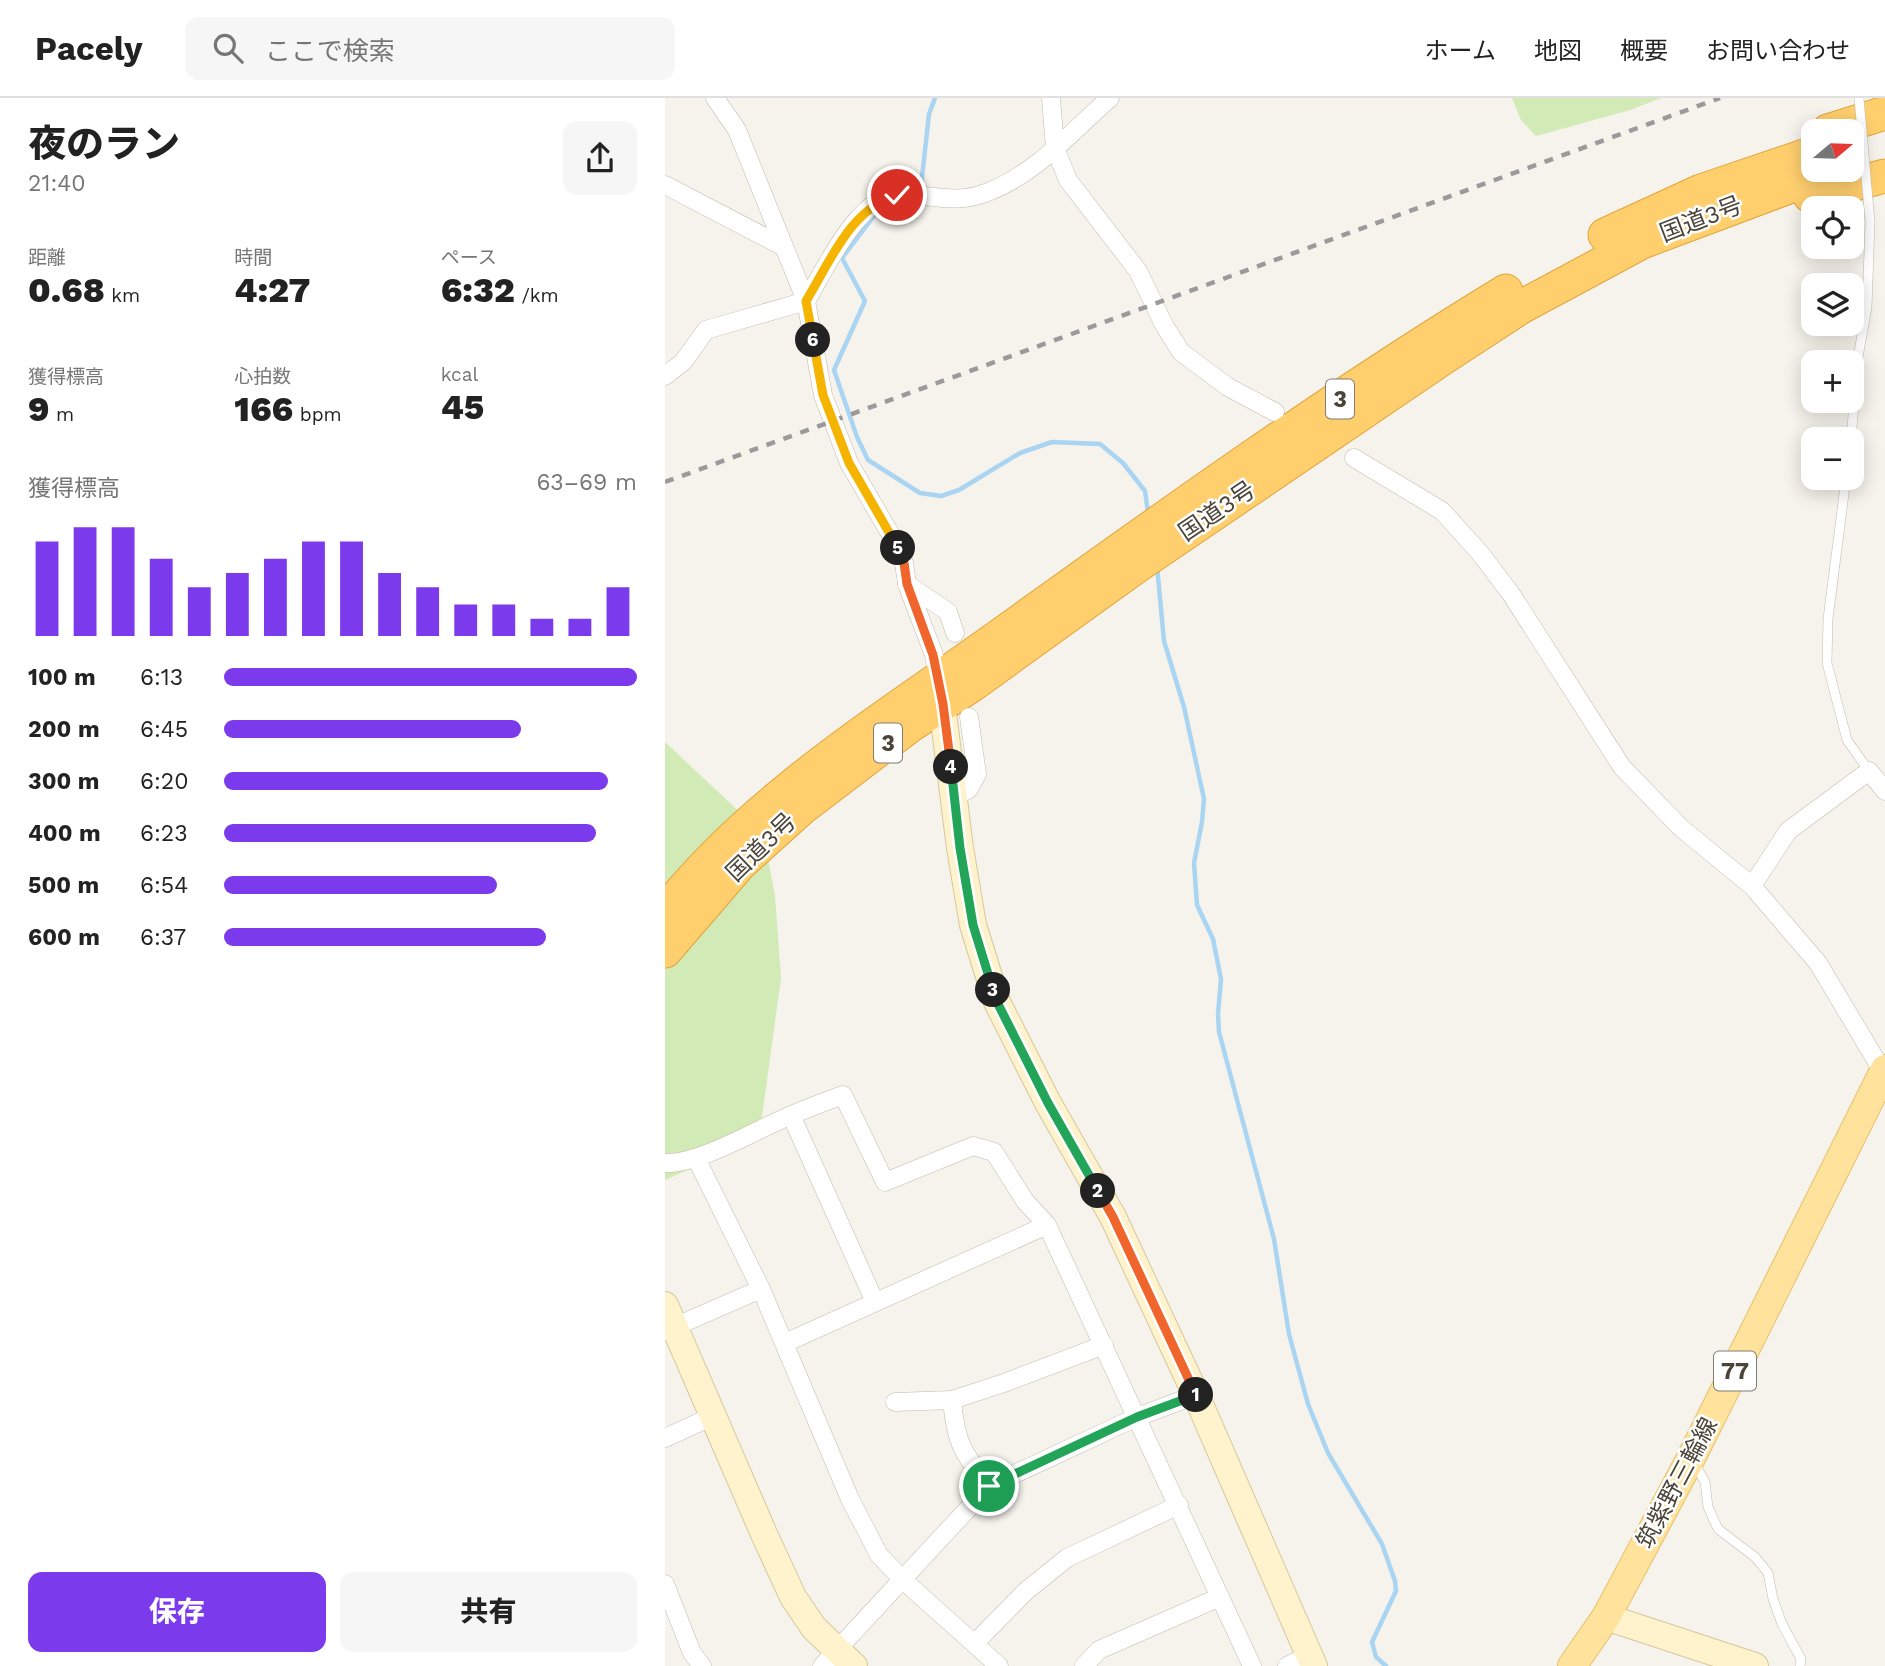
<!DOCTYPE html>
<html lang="ja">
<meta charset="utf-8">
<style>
body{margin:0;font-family:"Work Sans","Noto Sans JP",sans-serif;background:#f6f6f6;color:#222;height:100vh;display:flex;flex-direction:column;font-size:26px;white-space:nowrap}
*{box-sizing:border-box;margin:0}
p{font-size:23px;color:#767676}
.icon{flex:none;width:38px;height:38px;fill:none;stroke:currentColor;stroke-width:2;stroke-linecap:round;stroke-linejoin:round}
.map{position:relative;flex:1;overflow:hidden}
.panel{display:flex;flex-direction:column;background:#fff;width:665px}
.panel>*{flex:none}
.needle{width:46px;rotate:71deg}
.controls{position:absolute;left:1136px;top:21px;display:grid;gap:14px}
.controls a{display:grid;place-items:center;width:63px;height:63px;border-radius:14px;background:#fff;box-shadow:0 4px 18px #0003;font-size:35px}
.pin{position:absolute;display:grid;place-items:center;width:60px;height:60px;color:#fff;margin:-30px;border:4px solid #fff;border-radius:50%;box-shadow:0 2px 7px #0007}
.km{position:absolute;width:35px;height:35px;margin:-18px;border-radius:50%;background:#222;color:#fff;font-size:19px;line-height:35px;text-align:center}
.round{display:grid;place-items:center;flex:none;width:74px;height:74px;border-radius:14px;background:#f6f6f6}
.head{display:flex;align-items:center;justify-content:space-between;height:119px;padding:0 28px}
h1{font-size:38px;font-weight:800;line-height:52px}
.stats{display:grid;grid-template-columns:repeat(3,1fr);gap:10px;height:119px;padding:7px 28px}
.stats div{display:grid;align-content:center}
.stats b{font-size:35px;font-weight:800}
.stats small{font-size:19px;font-weight:400}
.stats p{font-size:19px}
.chart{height:196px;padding:14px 28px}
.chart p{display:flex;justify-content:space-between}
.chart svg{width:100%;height:126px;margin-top:7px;stroke:#7c3aed;stroke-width:6}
.cta{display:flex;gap:14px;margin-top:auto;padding:14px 28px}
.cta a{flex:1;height:80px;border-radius:14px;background:#7c3aed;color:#fff;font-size:28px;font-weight:800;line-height:80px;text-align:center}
.cta a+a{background:#f6f6f6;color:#222}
ul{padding:0 28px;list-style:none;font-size:23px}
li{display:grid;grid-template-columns:112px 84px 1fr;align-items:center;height:52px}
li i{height:18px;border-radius:9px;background:#7c3aed}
header{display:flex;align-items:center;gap:42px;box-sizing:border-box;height:98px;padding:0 35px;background:#fff;border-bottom:2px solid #e0e0e0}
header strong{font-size:33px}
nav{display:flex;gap:38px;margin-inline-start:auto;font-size:24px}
.search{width:490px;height:63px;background:#f6f6f6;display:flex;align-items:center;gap:18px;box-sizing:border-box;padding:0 24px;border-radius:14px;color:#767676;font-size:26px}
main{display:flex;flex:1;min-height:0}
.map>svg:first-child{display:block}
.green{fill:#d2eab5}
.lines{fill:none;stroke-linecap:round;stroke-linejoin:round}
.stream{stroke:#a9d4f2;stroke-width:4.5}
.lane-casing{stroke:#c2bbae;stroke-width:10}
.street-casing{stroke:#c2bbae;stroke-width:19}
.secondary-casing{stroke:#d6c79b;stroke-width:28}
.primary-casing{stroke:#e6c16a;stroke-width:30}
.highway-casing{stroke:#e0a43c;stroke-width:35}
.lane{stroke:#fff;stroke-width:9}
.street{stroke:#fff;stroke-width:18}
.secondary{stroke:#fff3cd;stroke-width:26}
.primary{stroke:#ffe39c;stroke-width:28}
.highway{stroke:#ffcf6e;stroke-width:33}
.rail{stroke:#9a9a9a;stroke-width:4.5;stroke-dasharray:9 9;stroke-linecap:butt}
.lane-bridge-casing{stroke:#c2bbae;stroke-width:10;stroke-linecap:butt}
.lane-bridge{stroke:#fff;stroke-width:9}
.split-1-casing{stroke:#fff;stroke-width:14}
.split-2-casing{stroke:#fff;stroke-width:14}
.split-3-casing{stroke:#fff;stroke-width:14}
.split-4-casing{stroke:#fff;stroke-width:14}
.split-5-casing{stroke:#fff;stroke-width:14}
.split-6-casing{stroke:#fff;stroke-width:14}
.split-7-casing{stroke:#fff;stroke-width:14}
.split-1{stroke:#22a559;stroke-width:9}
.split-2{stroke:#f0652b;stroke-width:9}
.split-3{stroke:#22a559;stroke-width:9}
.split-4{stroke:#22a559;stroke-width:9}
.split-5{stroke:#f0652b;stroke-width:9}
.split-6{stroke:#f5b400;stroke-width:9}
.split-7{stroke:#f5b400;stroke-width:9}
.labels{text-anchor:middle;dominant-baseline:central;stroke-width:5;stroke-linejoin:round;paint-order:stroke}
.shield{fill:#fff;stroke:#817c74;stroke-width:2}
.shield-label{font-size:23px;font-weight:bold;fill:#4b4439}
.street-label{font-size:24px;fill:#4b4439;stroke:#fff}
</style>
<header>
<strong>Pacely</strong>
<div class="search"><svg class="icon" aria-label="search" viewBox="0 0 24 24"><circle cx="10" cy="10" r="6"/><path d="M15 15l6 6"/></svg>ここで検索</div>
<nav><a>ホーム</a><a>地図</a><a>概要</a><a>お問い合わせ</a></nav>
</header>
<main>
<section class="panel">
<div class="head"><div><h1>夜のラン</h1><p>21:40</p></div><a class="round"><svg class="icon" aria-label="share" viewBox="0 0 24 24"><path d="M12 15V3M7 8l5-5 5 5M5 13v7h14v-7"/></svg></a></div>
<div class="stats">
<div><p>距離</p><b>0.68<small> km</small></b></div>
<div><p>時間</p><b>4:27</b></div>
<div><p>ペース</p><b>6:32<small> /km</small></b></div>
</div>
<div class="stats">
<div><p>獲得標高</p><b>9<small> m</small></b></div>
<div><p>心拍数</p><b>166<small> bpm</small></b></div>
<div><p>kcal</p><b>45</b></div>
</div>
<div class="chart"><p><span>獲得標高</span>63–69 m</p>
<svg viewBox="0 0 160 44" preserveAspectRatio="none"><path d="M5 44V11M15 44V6M25 44V6M35 44V17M45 44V27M55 44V22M65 44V17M75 44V11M85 44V11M95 44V22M105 44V27M115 44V33M125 44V33M135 44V38M145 44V38M155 44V27"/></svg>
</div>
<ul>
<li><b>100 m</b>6:13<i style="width:100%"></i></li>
<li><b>200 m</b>6:45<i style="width:72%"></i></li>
<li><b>300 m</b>6:20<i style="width:93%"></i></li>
<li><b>400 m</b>6:23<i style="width:90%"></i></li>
<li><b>500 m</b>6:54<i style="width:66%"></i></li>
<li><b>600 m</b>6:37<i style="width:78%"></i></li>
</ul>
<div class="cta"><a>保存</a><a>共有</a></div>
</section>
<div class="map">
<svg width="1220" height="1568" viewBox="0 0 1220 1568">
<rect width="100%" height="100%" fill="#f6f3ec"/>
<g class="green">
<path d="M847 0H996L965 12 871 38 856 22Z"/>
<path d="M0 644 82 721 101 750 110 798 116 880 94 1041 0 1082Z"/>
</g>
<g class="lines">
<g class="stream">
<path d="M251 93 256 88 264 16 270 0"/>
<path d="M243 102 235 110 212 114 177 160 200 203 169 272 192 339 203 362 255 395 276 398 294 392 355 355 387 344 435 346 458 365 480 393 483 414"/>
<path d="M492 468 499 543 519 609 539 701 537 724 529 765 532 807 548 841 556 881 553 916 554 934 609 1141 624 1236 643 1306 663 1355 717 1446 730 1483 731 1493 707 1544 711 1559 721 1568"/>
</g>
<defs>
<g id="lane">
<path d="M1186 341 1193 259 1202 209 1205 124"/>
<path d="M1181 380 1163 521 1162 565 1182 642 1204 673"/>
<path d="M1029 1365 1040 1384 1043 1409 1053 1431 1090 1459 1103 1475 1108 1501 1117 1526 1136 1561 1135 1568"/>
</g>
<g id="street">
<path d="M50 0 72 32 141 203 158 297 184 365 230 444 239 465 242 486 269 557 273 581"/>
<path d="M386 0 390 50 403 82 473 173 499 227 516 254 563 289 610 314"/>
<path d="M0 87 119 149"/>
<path d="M0 278 18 264 41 232 141 203C160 172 192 99 233 97 267 95 288 108 323 94 372 75 406 34 445 0"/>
<path d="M689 360 777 413 815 455 846 496 957 669 1016 730 1087 788 1153 865 1218 974"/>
<path d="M242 486 283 514 290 535"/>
<path d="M290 699 304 691 312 676 304 619"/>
<path d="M1087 788 1123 733 1204 673 1220 693"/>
<path d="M126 1017 210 1204"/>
<path d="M31 1060 96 1191 185 1401 214 1457 238 1482 334 1568"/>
<path d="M0 1065C34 1066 89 1033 122 1019 140 1011 159 1004 178 997L220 1084 308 1048 329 1054 360 1103 382 1127 587 1568"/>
<path d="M0 1233 96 1191"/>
<path d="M120 1245 382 1127"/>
<path d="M287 1302C291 1345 297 1354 324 1388"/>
<path d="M230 1304 287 1302 339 1285 439 1247"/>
<path d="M0 1340 48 1318"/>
<path d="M0 1486 27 1555 37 1568"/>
<path d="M310 1545 361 1493 402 1460 514 1407"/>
<path d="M157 1568 324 1388 472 1319 531 1297"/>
<path d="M419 1568 434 1552 555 1499"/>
<path d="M622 1568 644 1558"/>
</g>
<g id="secondary">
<path d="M275 591 295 750 308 827 332 904 383 1005 448 1119 531 1297 649 1568"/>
<path d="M0 1207 99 1436 128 1499 149 1530 189 1568"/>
<path d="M941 1519 1090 1568"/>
</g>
<path id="primary" d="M907 1568 941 1519 1026 1360 1220 971"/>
<g id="highway">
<path d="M1163 33 1220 15"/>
<path d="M1145 98 1220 78"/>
<path d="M940 137 1036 93 1148 55"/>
<path d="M0 813C90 700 214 624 330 541 497 421 665 300 841 193"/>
<path d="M0 853 75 766 137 710 246 627 307 587 472 468 778 260 856 209 977 144 1169 72"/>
</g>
</defs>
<use href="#lane" class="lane-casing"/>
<use href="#street" class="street-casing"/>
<use href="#secondary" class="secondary-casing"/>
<use href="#primary" class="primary-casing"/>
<use href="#highway" class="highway-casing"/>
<use href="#lane" class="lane"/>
<use href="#street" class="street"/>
<use href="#secondary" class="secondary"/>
<use href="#primary" class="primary"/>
<use href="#highway" class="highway"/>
<path class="rail" d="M0 384 1055 0"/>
<defs>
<path id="lane-bridge" d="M1194 0 1205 124"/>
</defs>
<use href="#lane-bridge" class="lane-bridge-casing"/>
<use href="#lane-bridge" class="lane-bridge"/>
</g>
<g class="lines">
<defs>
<path id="split-1" d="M324 1388 472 1319 531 1297"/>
<path id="split-2" d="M433 1093 448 1119 531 1297"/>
<path id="split-3" d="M328 892 332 904 383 1005 433 1093"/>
<path id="split-4" d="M286 669 295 750 308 827 328 892"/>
<path id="split-5" d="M233 450 239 465 242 486 268 557 278 606 286 669"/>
<path id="split-6" d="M148 242 158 297 184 365 233 450"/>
<path id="split-7" d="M148 242 141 203C165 164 185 111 232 97"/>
</defs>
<use href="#split-1" class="split-1-casing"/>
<use href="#split-2" class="split-2-casing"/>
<use href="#split-3" class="split-3-casing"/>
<use href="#split-4" class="split-4-casing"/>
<use href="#split-5" class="split-5-casing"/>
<use href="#split-6" class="split-6-casing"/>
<use href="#split-7" class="split-7-casing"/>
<use href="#split-1" class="split-1"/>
<use href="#split-2" class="split-2"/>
<use href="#split-3" class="split-3"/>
<use href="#split-4" class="split-4"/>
<use href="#split-5" class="split-5"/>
<use href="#split-6" class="split-6"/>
<use href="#split-7" class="split-7"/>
</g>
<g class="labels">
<g class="shield">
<rect x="661" y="281.5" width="28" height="39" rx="5"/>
<rect x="209" y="625.5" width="28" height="39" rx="5"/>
<rect x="1049" y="1253.5" width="42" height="39" rx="5"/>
</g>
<g class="shield-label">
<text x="675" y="301">3</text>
<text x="223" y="645">3</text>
<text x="1070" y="1273">77</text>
</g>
<g class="street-label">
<text transform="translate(1036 121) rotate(-21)">国道3号</text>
<text transform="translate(552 413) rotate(-34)">国道3号</text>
<text transform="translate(96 749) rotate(-44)">国道3号</text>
<text transform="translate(1012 1385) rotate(-62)">筑紫野三輪線</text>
</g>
</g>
</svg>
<div class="controls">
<a><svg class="needle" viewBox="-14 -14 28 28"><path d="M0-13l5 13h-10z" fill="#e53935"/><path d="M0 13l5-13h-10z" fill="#767676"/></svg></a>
<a><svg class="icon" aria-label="locate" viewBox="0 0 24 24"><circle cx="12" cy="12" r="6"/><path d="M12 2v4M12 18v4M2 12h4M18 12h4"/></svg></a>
<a><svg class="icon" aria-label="layers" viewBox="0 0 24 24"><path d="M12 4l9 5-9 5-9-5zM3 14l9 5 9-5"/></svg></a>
<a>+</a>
<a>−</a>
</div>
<div class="pin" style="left:324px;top:1388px;background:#1e9e55"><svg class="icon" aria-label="arrive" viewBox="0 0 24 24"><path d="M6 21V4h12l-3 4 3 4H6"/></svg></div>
<div class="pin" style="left:232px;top:97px;background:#d93025"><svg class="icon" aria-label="check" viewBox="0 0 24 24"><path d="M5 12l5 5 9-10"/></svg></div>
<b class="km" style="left:531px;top:1297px">1</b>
<b class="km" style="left:433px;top:1093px">2</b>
<b class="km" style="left:328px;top:892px">3</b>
<b class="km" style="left:286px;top:669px">4</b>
<b class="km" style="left:233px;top:450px">5</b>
<b class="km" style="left:148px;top:242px">6</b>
</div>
</main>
